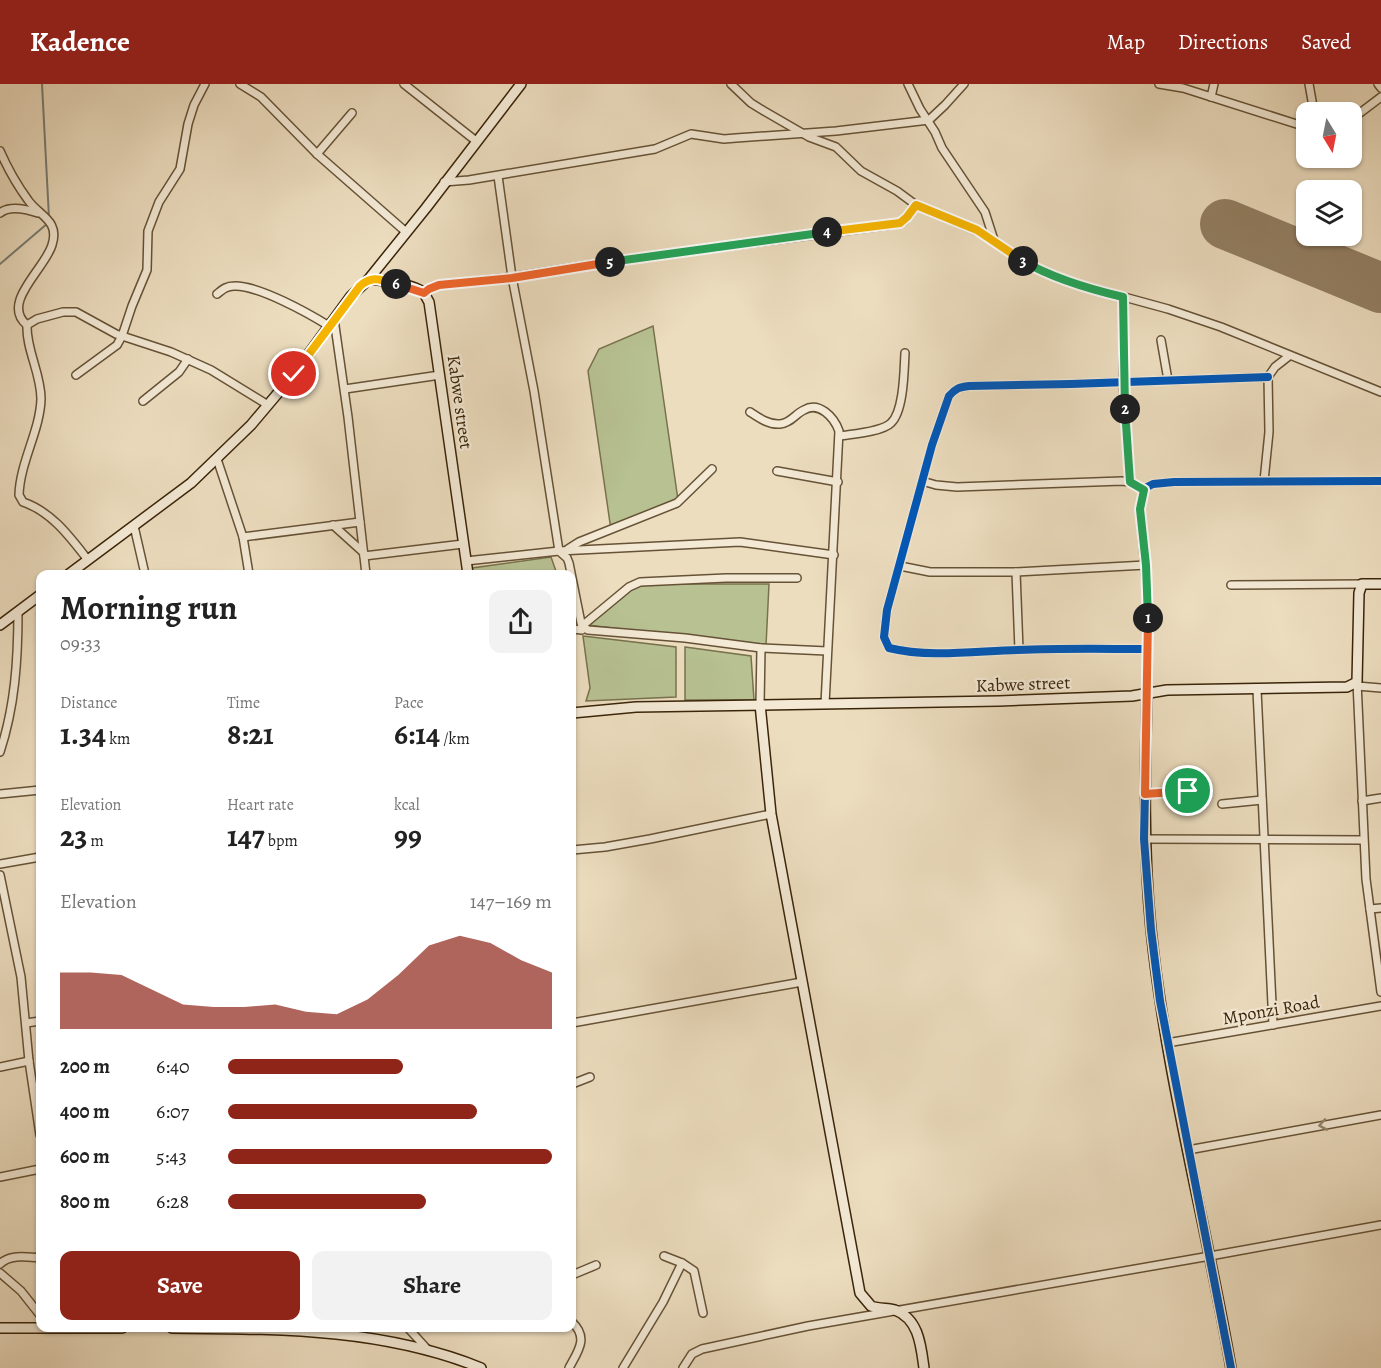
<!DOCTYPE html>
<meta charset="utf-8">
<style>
body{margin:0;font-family:Alegreya,serif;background:#f2f2f2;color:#222;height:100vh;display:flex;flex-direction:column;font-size:22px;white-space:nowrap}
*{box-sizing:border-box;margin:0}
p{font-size:20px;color:#767676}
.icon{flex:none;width:33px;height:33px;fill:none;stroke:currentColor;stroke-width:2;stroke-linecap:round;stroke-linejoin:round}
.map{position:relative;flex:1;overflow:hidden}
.details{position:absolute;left:36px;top:486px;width:540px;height:762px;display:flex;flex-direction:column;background:#fff;border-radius:12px;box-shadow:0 2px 4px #0004}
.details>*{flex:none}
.needle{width:39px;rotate:170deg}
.controls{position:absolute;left:1296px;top:18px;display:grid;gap:12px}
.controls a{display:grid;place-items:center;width:66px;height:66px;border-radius:12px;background:#fff;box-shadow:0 2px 4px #0004;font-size:30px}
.pin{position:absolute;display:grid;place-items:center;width:51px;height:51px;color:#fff;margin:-26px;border:3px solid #fff;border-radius:50%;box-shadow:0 2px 6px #0007}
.km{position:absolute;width:30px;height:30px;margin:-15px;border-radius:50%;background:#222;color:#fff;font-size:16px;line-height:30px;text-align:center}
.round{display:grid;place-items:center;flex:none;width:63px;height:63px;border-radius:12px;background:#f2f2f2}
.overview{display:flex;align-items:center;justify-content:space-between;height:102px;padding:0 24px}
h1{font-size:33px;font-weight:600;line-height:45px}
.stats{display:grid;grid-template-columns:repeat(3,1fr);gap:9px;height:102px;padding:6px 24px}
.stats div{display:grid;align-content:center}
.stats b{font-size:30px;font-weight:600}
.stats small{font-size:16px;font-weight:400}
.stats p{font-size:16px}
.chart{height:168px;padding:12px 24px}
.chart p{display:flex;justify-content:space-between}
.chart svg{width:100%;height:108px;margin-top:6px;fill:#8f2418;opacity:.7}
.action{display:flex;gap:12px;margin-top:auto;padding:12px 24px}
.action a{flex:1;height:69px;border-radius:12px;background:#8f2418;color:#fff;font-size:24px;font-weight:600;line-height:69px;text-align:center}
.action a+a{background:#f2f2f2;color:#222}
ul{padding:0 24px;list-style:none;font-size:20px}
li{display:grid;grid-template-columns:96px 72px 1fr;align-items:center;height:45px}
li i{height:15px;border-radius:8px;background:#8f2418}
header{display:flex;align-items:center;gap:36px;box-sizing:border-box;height:84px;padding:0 30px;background:#8f2418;color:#fff}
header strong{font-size:28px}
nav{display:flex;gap:33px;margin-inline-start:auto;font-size:21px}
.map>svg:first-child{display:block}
.green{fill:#b7c192;stroke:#78724d;stroke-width:1.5}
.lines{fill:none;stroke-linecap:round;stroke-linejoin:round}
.stream{stroke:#777d75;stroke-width:2}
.runway{stroke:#938064;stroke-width:50}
.street-casing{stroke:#665236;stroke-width:10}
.secondary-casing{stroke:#3a2408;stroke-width:12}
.street{stroke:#f3e9d5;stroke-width:7}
.secondary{stroke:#f3e9d5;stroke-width:9}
.cycleway-casing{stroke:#f3e9d5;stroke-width:11}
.cycleway{stroke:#0057b8;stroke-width:8}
.oneway{stroke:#96866e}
.split-1-casing{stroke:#fff;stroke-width:12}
.split-2-casing{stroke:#fff;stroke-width:12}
.split-3-casing{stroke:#fff;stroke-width:12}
.split-4-casing{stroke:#fff;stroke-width:12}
.split-5-casing{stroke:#fff;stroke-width:12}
.split-6-casing{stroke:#fff;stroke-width:12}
.split-7-casing{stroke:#fff;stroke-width:12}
.split-1{stroke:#f0652b;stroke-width:8}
.split-2{stroke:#22a559;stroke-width:8}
.split-3{stroke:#22a559;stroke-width:8}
.split-4{stroke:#f5b400;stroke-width:8}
.split-5{stroke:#22a559;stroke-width:8}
.split-6{stroke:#f0652b;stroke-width:8}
.split-7{stroke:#f5b400;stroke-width:8}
.labels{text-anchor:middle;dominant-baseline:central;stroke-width:4.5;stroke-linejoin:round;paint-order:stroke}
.street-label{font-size:18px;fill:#3a2408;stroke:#f3e9d5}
</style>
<header>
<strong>Kadence</strong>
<nav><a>Map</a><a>Directions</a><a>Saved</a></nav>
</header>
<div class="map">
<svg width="1381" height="1284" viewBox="0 0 1381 1284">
<rect width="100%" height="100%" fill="#ecddbf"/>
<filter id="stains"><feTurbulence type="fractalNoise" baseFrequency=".00333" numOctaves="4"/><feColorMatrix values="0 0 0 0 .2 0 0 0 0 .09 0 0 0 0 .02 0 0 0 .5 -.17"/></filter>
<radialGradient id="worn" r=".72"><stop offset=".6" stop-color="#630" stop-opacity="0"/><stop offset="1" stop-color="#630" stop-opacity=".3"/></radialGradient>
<g class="green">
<path d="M653 242 678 416 611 446 588 287 599 265Z"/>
<path d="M551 473 557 490H473L472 484Z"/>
<path d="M631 500H769L766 562 587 541Z"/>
<path d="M583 552 676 563V613L586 617 590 604Z"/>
<path d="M685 563 751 572 754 616H685Z"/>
</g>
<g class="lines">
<g class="stream">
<path d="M42 0 49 134"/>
<path d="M0 180 48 139"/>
</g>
<path class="runway" d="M1225 140 1381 204"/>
<defs>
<g id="street">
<path d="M240 0 261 13 317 70 406 148"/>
<path d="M404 0 476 57"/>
<path d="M731 0 751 19 764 27 809 53 836 63 861 87 897 107 916 121 986 151 1009 168 1039 186 1073 199 1168 225 1221 243 1381 308"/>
<path d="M908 0 920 25 935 48 942 64 985 128 994 156"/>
<path d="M1159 0 1183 4 1306 43"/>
<path d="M1309 0 1314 28"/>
<path d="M1378 0 1381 4"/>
<path d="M1211 13 1214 0"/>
<path d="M1352 35 1381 13"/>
<path d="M0 67C7 83 17 101 28 116 39 132 60 136 52 161 45 185 0 219 27 241L37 235 63 228H76L116 250 171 268 211 286 268 321"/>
<path d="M317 70 352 29"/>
<path d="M498 92 512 193 534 307 559 467 740 458 834 471"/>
<path d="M444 98 469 96 655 65 691 50 724 55 736 54 836 47 929 36 945 21 964 0"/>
<path d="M0 129C10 121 26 125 38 129"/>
<path d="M424 209 429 205 439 201 512 193 600 179 890 141 904 137 916 121"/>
<path d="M217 210C222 206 226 202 234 202 258 201 308 229 329 242"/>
<path d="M1123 213V298L1130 398"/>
<path d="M334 235 348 333 366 490"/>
<path d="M27 241C26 266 41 289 41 315 40 347 20 378 19 411L23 418C52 428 70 453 88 476"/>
<path d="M1161 256 1168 296"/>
<path d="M76 291 117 261 122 252 132 222 147 186 148 147 159 118 180 85 188 40 194 21 205 0"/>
<path d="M345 305 440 291"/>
<path d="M143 317 179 288 188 275"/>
<path d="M750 328C759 334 769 341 780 340 791 339 795 330 804 326 819 317 834 333 839 347L825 620"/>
<path d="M840 352C852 350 882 348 891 339 904 327 904 286 905 269"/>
<path d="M217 375 243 453 249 490"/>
<path d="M777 387 838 398"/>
<path d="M922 397 936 401 957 403 1122 397 1130 398 1144 406"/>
<path d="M1264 397 1269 348 1268 293 1275 283 1289 272"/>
<path d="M333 441 364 469"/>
<path d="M134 442 145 490"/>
<path d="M243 453 360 438"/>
<path d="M568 465 579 458 677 419 712 385"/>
<path d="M364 472 463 460"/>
<path d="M466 477 559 467 567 474 569 479 581 539 582 542 588 546 685 554 761 564 827 567"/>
<path d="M900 482 930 488H1016L1146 481"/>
<path d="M1016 488 1019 566"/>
<path d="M1231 501 1362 500"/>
<path d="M582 542 629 503 640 498 726 494H797"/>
<path d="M572 545 582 546"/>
<path d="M1148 565C1105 565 1062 564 1018 566 976 567 930 574 889 564L884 553 887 526 932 361 949 312C955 305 959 303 969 302L1071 300 1268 293"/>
<path d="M1357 598 1366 795 1381 908"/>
<path d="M1357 602 1381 604"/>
<path d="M1257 606 1273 941"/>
<path d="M1147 609 1148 518 1140 425 1145 404 1153 400 1174 398 1381 397"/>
<path d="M760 620 761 564"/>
<path d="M0 668C15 622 18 576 18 527"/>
<path d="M0 710 40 706"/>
<path d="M1145 710 1188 707"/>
<path d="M1362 717 1381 714"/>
<path d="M1222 720 1262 716"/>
<path d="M1144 755 1363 756"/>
<path d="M572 766 605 763 650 755 771 730"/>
<path d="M0 780 40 773"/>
<path d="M0 791 21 893 29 977 40 1051"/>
<path d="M1370 825 1381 824"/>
<path d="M26 939 40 937"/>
<path d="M572 939 802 898"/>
<path d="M1167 959 1381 922"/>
<path d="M0 983 29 977"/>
<path d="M572 1000 590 993"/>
<path d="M1188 1066 1381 1031"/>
<path d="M0 1093 40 1085"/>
<path d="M664 1172 682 1179 694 1187 703 1229"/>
<path d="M0 1180C10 1170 27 1173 40 1174"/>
<path d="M0 1189 21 1207 40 1231"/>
<path d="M572 1191 596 1181"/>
<path d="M408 1244 428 1266"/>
<path d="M569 1284C578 1267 589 1254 572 1238"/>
<path d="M623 1284 663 1218 682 1179"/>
<path d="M683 1284 692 1270 702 1265 808 1242 1210 1172 1381 1141"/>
</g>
<g id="secondary">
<path d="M368 196C380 195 416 201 424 209 426 212 427 215 429 218L468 490"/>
<path d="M69 490 191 399 251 341 294 290 351 212 368 196 426 124 521 0"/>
<path d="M0 541 40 511"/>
<path d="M1147 609C1145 688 1143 766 1151 845 1166 993 1206 1138 1231 1284"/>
<path d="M760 620 771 730 860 1209 871 1222C879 1225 888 1224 895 1226 919 1235 921 1262 924 1284"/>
<path d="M572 629 636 623 999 617 1132 612 1167 606 1347 603 1357 598 1359 509 1362 500H1381"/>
<path d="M0 1244H122"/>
<path d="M172 1244C278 1245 382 1244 481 1284"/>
</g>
</defs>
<use href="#street" class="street-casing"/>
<use href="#secondary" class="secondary-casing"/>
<use href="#street" class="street"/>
<use href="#secondary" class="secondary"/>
<defs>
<g id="cycleway">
<path d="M1148 565C1105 565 1062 564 1018 566 976 567 930 574 889 564L884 553 887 526 932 361 949 312C955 305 959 303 969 302L1071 300 1268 293"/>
<path d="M1231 1284 1160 917 1151 846 1144 755 1148 565 1146 481 1140 425 1145 404 1153 400 1174 398 1381 397"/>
</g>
</defs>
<use href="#cycleway" class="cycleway-casing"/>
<use href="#cycleway" class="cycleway"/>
</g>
<defs><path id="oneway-chevron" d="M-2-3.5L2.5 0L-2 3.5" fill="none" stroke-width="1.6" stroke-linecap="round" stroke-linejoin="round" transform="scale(1.5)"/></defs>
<use class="oneway" href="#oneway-chevron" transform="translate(1323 1041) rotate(170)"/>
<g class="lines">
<defs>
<path id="split-1" d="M1148 534 1145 710 1188 707"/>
<path id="split-2" d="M1125 325 1130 398 1144 406 1140 425 1146 481 1148 534"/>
<path id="split-3" d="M1023 177C1054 195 1089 205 1123 213L1125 325"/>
<path id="split-4" d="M827 148 900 139 907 133 916 121 977 146 1023 177"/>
<path id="split-5" d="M610 178 827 148"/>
<path id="split-6" d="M396 200 424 209 429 205 439 201 512 194 610 178"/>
<path id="split-7" d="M294 290 360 202C373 191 381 196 396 200"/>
</defs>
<use href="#split-1" class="split-1-casing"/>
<use href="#split-2" class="split-2-casing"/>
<use href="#split-3" class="split-3-casing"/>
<use href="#split-4" class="split-4-casing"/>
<use href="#split-5" class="split-5-casing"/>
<use href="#split-6" class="split-6-casing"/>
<use href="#split-7" class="split-7-casing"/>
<use href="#split-1" class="split-1"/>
<use href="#split-2" class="split-2"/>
<use href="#split-3" class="split-3"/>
<use href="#split-4" class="split-4"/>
<use href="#split-5" class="split-5"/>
<use href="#split-6" class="split-6"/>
<use href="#split-7" class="split-7"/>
</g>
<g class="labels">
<g class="street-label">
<text transform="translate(460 318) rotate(82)">Kabwe street</text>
<text transform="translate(1023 600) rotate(-2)">Kabwe street</text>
<text transform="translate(1271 926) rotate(-10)">Mponzi Road</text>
</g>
</g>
<rect width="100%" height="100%" filter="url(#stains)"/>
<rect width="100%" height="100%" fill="url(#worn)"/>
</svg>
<div class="controls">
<a><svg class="needle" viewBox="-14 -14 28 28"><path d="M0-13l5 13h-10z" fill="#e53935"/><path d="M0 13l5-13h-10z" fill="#767676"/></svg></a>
<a><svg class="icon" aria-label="layers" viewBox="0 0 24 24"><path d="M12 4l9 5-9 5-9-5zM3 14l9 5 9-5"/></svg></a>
</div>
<div class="pin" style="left:1188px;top:707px;background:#1e9e55"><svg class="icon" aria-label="arrive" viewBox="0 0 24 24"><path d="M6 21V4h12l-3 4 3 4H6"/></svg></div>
<div class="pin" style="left:294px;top:290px;background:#d93025"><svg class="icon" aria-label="check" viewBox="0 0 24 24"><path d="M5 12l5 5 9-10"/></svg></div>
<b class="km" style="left:1148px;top:534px">1</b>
<b class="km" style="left:1125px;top:325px">2</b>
<b class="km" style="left:1023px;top:177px">3</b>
<b class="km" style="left:827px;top:148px">4</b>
<b class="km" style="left:610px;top:178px">5</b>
<b class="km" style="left:396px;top:200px">6</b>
<section class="details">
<div class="overview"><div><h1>Morning run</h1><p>09:33</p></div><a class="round"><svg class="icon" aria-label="share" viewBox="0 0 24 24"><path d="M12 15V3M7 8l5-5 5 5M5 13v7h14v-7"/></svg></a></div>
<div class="stats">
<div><p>Distance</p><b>1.34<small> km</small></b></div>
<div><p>Time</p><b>8:21</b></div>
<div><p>Pace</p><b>6:14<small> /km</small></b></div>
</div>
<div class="stats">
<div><p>Elevation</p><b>23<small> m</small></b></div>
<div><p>Heart rate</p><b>147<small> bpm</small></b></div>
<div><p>kcal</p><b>99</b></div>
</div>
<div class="chart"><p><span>Elevation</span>147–169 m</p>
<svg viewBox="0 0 160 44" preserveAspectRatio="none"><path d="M0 44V21L10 21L20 22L30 28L40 34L50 35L60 35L70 34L80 37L90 38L100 32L110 22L120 10L130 6L140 9L150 16L160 21V44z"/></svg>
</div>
<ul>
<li><b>200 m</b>6:40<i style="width:54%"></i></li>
<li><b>400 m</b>6:07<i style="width:77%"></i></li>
<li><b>600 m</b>5:43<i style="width:100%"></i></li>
<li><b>800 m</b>6:28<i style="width:61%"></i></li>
</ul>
<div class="action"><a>Save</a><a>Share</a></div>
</section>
</div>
